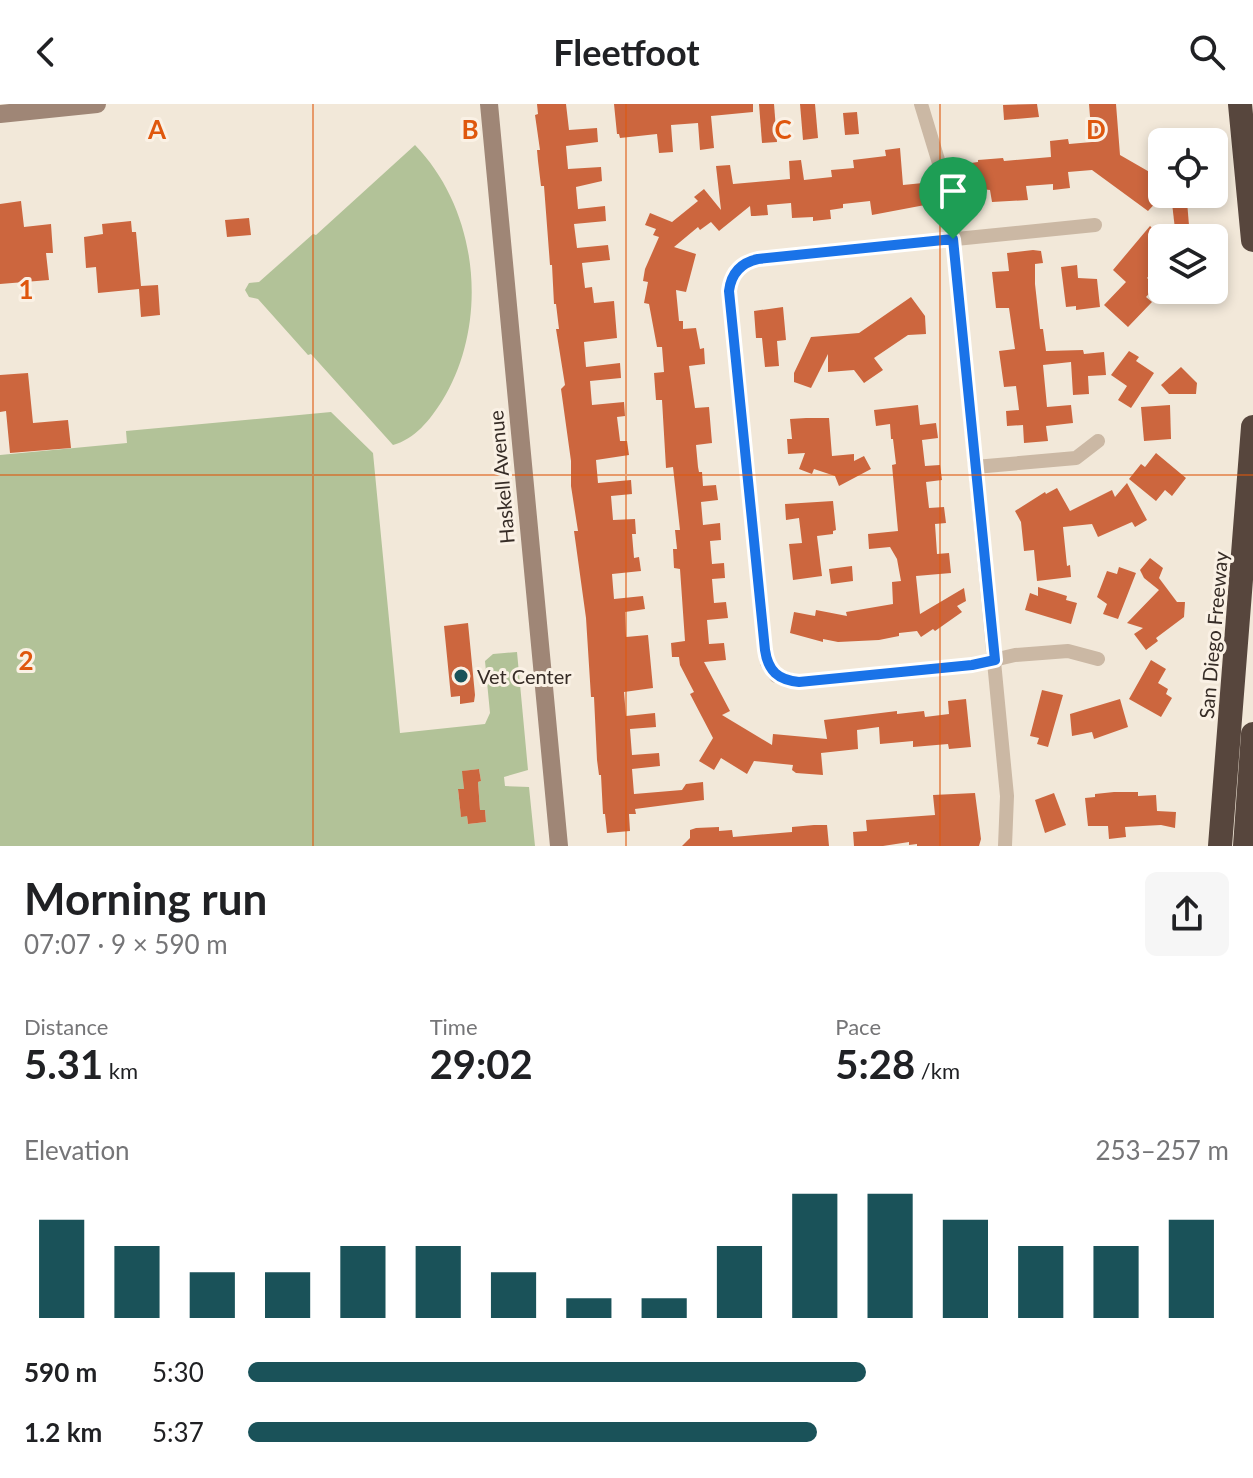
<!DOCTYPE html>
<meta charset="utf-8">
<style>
body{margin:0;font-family:Lato,sans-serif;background:#f6f6f6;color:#202124;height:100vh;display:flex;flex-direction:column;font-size:30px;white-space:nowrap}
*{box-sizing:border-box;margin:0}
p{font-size:26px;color:#757577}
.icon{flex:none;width:44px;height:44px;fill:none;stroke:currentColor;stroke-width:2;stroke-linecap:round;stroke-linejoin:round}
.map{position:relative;height:742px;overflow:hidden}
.sheet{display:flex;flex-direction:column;background:#fff;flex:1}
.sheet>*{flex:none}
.fabs{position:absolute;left:1148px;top:24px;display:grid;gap:16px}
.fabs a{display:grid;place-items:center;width:80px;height:80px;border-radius:12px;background:#fff;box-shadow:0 4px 12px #0003;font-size:40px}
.pin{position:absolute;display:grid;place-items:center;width:68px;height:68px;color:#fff;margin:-82px -34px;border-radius:50% 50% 50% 0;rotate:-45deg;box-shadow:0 0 8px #0007}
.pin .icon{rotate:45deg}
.round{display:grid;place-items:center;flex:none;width:84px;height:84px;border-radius:12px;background:#f6f6f6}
.overview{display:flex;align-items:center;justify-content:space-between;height:136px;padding:0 24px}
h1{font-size:44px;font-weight:700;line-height:60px}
.stats{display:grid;grid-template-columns:repeat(3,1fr);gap:12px;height:136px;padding:8px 24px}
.stats div{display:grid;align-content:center}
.stats b{font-size:40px;font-weight:700}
.stats small{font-size:22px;font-weight:400}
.stats p{font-size:22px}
.chart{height:224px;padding:16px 24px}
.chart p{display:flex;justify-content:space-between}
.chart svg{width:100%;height:144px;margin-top:8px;stroke:#1a5259;stroke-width:6}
ul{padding:0 24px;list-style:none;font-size:26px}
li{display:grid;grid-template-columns:128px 96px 1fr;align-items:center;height:60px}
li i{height:20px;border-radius:10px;background:#1a5259}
header{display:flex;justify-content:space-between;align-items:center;height:104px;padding:0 24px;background:#fff;font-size:36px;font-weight:700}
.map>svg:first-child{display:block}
.green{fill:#b2c298;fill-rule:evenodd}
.building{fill:#cc663e}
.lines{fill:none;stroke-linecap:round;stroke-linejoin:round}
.street{stroke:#cbb8a4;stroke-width:14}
.secondary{stroke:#9f8676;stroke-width:18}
.highway{stroke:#57463d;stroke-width:24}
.route-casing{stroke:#fff;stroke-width:16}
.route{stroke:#1a73e8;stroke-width:10}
.grid{fill:none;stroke:#df570d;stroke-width:2;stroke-opacity:0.55}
.poi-dot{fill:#1a5259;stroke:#faf1e5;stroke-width:3}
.labels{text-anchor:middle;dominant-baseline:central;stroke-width:6;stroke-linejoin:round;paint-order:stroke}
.street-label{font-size:20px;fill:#362c26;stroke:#faf1e5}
.poi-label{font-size:20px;fill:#362c26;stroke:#faf1e5;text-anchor:start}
.grid-label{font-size:26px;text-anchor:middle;font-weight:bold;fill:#df570d;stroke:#faf1e5;stroke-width:6;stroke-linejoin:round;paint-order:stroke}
</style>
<header><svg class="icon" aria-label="back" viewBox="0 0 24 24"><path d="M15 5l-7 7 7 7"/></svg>Fleetfoot<svg class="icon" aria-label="search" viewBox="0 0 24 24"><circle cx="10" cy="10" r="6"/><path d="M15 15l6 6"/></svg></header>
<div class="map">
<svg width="1253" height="742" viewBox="0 0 1253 742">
<rect width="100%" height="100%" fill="#f2e8d9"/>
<g class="green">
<path d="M415 41C479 107 490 219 442 297 430 316 415 335 393 341L311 250 308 251 258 195 249 193 245 186 249 179 259 178 313 130 316 131Z"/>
<path d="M331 308 373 349 400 629 485 620 490 609 485 557 493 550 517 548 528 666 504 673 505 682 529 683 535 742H0V351L127 339 126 327ZM479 665 481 677 478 678 480 706H485L486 718 468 720 467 712H461L458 686 464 685 463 667Z"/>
</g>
<g class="building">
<path d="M537 0H566L569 26 597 24 598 38 566 42 568 65 601 63 602 77 576 83 578 105 605 102 606 117 574 120 577 144 608 141 610 156 582 159 585 184 592 183 594 199 614 197 617 234 584 238 586 263 620 259 621 274 590 277 592 301 624 298 625 312 617 313 620 337H627L629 351 596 356 598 379 631 376 632 390 611 392 613 416 635 415 636 430H632L634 454 639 453 641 467 612 470 614 495 643 492 645 505 625 508 626 533 648 531 653 584 624 588 626 612 655 609 656 623 630 625 632 651 659 649 660 662 632 665 634 690 682 686 686 680 703 678 704 696 635 705 636 710H629L630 727 607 729 605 710H603L601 671H599L597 656 594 593H591L586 514 574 427H578L571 382V357L561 285 565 281 556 225H559L556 200H554L552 161H550L544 82H541L538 57 537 46H540L535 11 538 10Z"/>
<path d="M614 0H753V8L711 12 714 44 700 46 698 19 671 21 673 48 659 49 657 30 620 34 619 30H617Z"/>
<path d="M759 0H774L777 38 762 39Z"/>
<path d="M800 0H815L818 34 803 36Z"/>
<path d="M1037 0 1039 13 1004 16 1003 1Z"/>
<path d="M1089 0H1116L1120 51 1153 70 1162 78V92L1148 107 1092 66 1068 68 1070 84 1053 86V80L1026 82 1028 96 992 98 990 86 971 84 969 64H972L971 59 978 58V56L1003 54 1004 57 1051 53 1050 37 1068 35 1069 40 1092 38Z"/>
<path d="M857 8 859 30 845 31 843 9Z"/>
<path d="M900 44 903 81 923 79 925 101 872 111 870 97 843 100V104L830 106 831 115 813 117V113L792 114 791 99 767 101 768 111 755 112H751L750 102 719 127 711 118 700 126 698 123 674 143 696 150 686 188 676 186 679 217H683V225L696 224 700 245 704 244 705 260 689 262 695 304 709 303 712 339 696 341 698 363 699 368H702L703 382 716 381 718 396 701 398 703 421 720 419 721 436 710 437 712 460 724 459 725 474 712 475 714 499 726 498 728 514 707 516 709 540 724 539 726 556 704 558 730 607 722 611 772 641 773 630 827 635 824 616 897 607V610L924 607 925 613 949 610 948 597 966 595 971 643 949 645 948 640 913 643V637L880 640 879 623 857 626 858 645 821 649 823 671 796 669 792 666 793 661 754 657 747 670 721 654 714 666 699 657 713 634 690 590 694 588 680 561 679 553H672L671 539 685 537 680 465 674 464 673 445H677L675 426H680L673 363 666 364 662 296H656L654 269 664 268 662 243H657L649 200 644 199 648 178 643 177 645 165 659 133 653 131 656 125 645 121 650 109 672 118 698 97 694 93 704 85 721 106 716 62 730 61 733 80 756 78 790 75 789 57 801 56 804 76 832 73 831 66 854 64 853 56 886 52 885 46Z"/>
<path d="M21 97 24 123 51 120 53 149H46L49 176 0 180V100Z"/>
<path d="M1187 97 1190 134H1176L1172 99Z"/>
<path d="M249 114 251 131 227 133 225 116Z"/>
<path d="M131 117 132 128H136L141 182 158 181 160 211 141 213 139 185 98 189 96 163 86 164 84 133 103 130 102 120Z"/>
<path d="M1150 122 1162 133V157L1147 174 1156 182 1146 193 1152 198 1128 223 1104 201 1126 178 1113 166Z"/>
<path d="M1033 146 1041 147 1043 159 1035 160V180L1040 225H1043L1046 247 1083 246 1084 250 1104 248 1106 271 1088 272 1089 290 1073 291 1071 258 1043 261 1047 303 1071 301 1073 319 1046 322 1048 337 1024 339 1023 321 1007 322 1006 307 1019 306 1016 282 1004 283 999 247 1015 245 1009 204H996L992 168 1009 167 1007 149Z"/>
<path d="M1077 161 1078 174 1097 175 1100 203 1076 206V202L1066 203 1061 163Z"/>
<path d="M911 193 925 212 926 230 908 231 874 254 883 266 864 279 854 266 828 268V250L811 284 794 278V269L811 233 859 229Z"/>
<path d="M783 203 786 236 777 237 779 262 765 263 762 234H756L754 207Z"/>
<path d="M1129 247 1139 253 1136 257 1154 269 1131 304 1118 296 1127 282 1111 271Z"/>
<path d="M1181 263 1197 279 1196 290H1169L1161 281Z"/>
<path d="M28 269 33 319 68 316 71 344 10 349 6 307 0 308V271Z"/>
<path d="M918 301 920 321 936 319 938 334 922 336 925 362 940 361 942 376 926 378 929 404 944 403 946 419 935 420 937 450 949 449 951 469 916 472 920 510 964 484 966 497 957 502 962 508 935 527 933 525 921 533 917 527 899 529V532L879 536 838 538 823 535V538L790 529 794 508 815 512 816 506 847 512 846 508 893 500 892 478 901 477 897 455 890 443 869 445 868 430 898 427 892 361 896 360 893 335H891L890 320 876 322 874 306Z"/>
<path d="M1170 301 1171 335 1144 337 1141 303Z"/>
<path d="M806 314H829L832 352 854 350V357L864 352 871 365 839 382 835 372 814 365 812 370 799 365 805 349 788 350 787 335H792L790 315Z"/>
<path d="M1156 349 1186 374 1172 392 1165 386 1156 397 1129 375 1141 360 1145 363Z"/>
<path d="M1127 379 1147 416 1135 423 1132 418 1098 433 1092 420 1063 423 1067 462 1070 461 1071 473 1037 477 1034 446 1024 447 1021 418 1015 407 1045 388 1046 390 1057 384 1070 407 1112 386 1115 393Z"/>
<path d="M833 397 836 426 833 427V430L817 432 822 472 793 476 789 440 802 439 799 414 786 416 785 400Z"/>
<path d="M1150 454 1163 464 1159 474 1177 498H1185L1184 513 1156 534 1158 537 1146 546 1134 530 1143 524 1127 519 1159 486 1144 474 1140 466Z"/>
<path d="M852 462 853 477 831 480 829 465Z"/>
<path d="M1119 463 1136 469 1118 515 1103 510 1107 500 1097 493 1107 467 1117 470Z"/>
<path d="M1038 483 1067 492 1066 496 1077 499 1071 520 1025 506 1030 489 1038 492Z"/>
<path d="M468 519 475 591 474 598 460 600V592L451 593 444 522Z"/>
<path d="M1151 556 1166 565 1158 579 1168 585 1166 590 1172 594 1161 613 1129 595Z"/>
<path d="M1042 586 1063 591 1048 643 1037 640 1039 634 1030 632Z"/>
<path d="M1120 595 1128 623 1094 635 1092 628 1072 632 1070 610Z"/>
<path d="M479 665 481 677 478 678 480 706H485L486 718 468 720 467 712 461 713 458 685H464L462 667Z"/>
<path d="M1114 688H1138V692L1156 691 1157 707 1176 708 1175 724 1161 721 1125 723 1126 733 1109 735 1108 722H1088L1085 694 1095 693V690Z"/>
<path d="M975 689 981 735 979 742H917V740L909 741V738L883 742H854L853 728 867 727 866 716 935 711 933 691Z"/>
<path d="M1054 689 1066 721 1045 729 1035 696Z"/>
<path d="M814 721H827L829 742H682L690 734V726L696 724 719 723V727L732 726 733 733 792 728V723Z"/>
</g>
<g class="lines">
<g class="street">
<path d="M921 0 949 92 1007 692 1005 742"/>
<path d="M1095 121 758 155C740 159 731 170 729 187L765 546 767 559 776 572 799 578 972 561 1015 551 1068 547 1098 555"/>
<path d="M975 363 1076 354 1098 337"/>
</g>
<g class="secondary">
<path d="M489 0 559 742"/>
<path d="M0 10 97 0"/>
</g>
<g class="highway">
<path d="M1240 0 1253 136"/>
<path d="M1220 742 1253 323"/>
<path d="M1245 742 1253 630"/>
</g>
</g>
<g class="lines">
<defs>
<path id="route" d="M953 135 995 556 972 561 799 578C778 576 768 567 765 546L729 187C731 170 740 159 758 155Z"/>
</defs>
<use href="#route" class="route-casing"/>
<use href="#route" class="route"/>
</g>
<path class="grid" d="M313 0V742M626 0V742M940 0V742M0 371H1253"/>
<circle class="poi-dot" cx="461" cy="572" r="8"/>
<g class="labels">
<g class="street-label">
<text transform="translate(501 373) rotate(-95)">Haskell Avenue</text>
<text transform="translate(1213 531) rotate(-85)">San Diego Freeway</text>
</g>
<g class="poi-label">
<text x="477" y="572">Vet Center</text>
</g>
</g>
<g class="grid-label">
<text x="157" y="35">A</text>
<text x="470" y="35">B</text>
<text x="783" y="35">C</text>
<text x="1096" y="35">D</text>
<text x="26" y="195">1</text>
<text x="26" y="566">2</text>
</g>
</svg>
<div class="fabs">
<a><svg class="icon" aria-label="locate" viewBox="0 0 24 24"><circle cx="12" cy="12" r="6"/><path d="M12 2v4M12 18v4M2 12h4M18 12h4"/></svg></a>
<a><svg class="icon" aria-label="layers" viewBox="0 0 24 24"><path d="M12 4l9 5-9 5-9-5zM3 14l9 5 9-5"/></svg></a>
</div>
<div class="pin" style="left:953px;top:135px;background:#1e9e55"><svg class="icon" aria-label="arrive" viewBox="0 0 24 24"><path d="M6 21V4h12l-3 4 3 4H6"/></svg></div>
</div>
<section class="sheet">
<div class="overview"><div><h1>Morning run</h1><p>07:07 · 9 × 590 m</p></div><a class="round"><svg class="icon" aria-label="share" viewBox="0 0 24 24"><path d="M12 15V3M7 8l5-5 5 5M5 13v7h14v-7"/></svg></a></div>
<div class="stats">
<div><p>Distance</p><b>5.31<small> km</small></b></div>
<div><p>Time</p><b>29:02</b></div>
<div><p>Pace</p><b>5:28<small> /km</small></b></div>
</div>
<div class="chart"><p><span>Elevation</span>253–257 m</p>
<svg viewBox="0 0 160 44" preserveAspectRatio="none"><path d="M5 44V14M15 44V22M25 44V30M35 44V30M45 44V22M55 44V22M65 44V30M75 44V38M85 44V38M95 44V22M105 44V6M115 44V6M125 44V14M135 44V22M145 44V22M155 44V14"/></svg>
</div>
<ul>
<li><b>590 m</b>5:30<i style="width:63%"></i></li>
<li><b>1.2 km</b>5:37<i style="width:58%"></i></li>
</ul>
</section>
